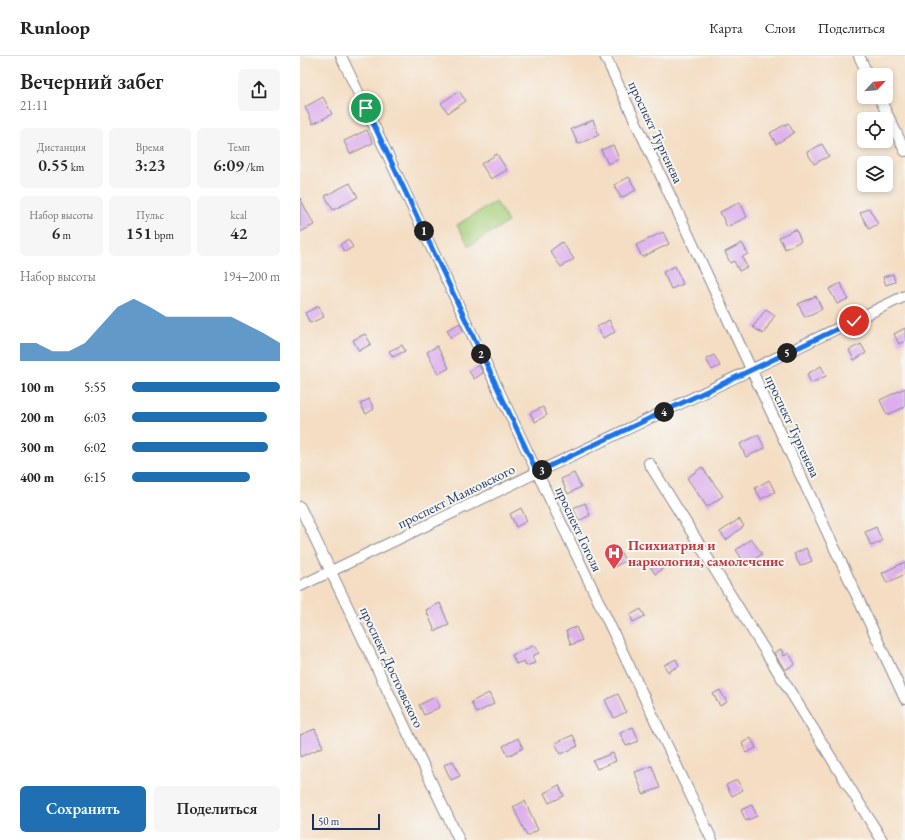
<!DOCTYPE html>
<html lang="ru">
<meta charset="utf-8">
<style>
body{margin:0;font-family:"EB Garamond",serif;background:#f6f6f6;color:#222;height:100vh;display:flex;flex-direction:column;font-size:15px;white-space:nowrap}
*{box-sizing:border-box;margin:0}
p{font-size:13px;color:#767676}
.icon{flex:none;width:22px;height:22px;fill:none;stroke:currentColor;stroke-width:2;stroke-linecap:round;stroke-linejoin:round}
.map{position:relative;flex:1;overflow:hidden}
.sheet{display:flex;flex-direction:column;background:#fff;width:300px}
.sheet>*{flex:none}
.needle{width:26px;rotate:64deg}
.controls{position:absolute;left:557px;top:12px;display:grid;gap:8px}
.controls a{display:grid;place-items:center;width:36px;height:36px;border-radius:6px;background:#fff;box-shadow:0 2px 6px #0003;font-size:20px}
.scale{position:absolute;left:12px;bottom:10px;width:68px;box-sizing:border-box;padding-left:4px;border:2px solid #1b2f5e;border-top:0;font-size:11px;line-height:14px;white-space:nowrap;color:#1b2f5e;-webkit-text-stroke:3px #f6f6f2;paint-order:stroke}
.pin{position:absolute;display:grid;place-items:center;width:34px;height:34px;color:#fff;margin:-17px;border:2px solid #fff;border-radius:50%;box-shadow:0 1px 4px #0007}
.km{position:absolute;width:20px;height:20px;margin:-10px;border-radius:50%;background:#222;color:#fff;font-size:11px;line-height:20px;text-align:center}
.round{display:grid;place-items:center;flex:none;width:42px;height:42px;border-radius:6px;background:#f6f6f6}
.summary{display:flex;align-items:center;justify-content:space-between;height:68px;padding:0 20px}
h1{font-size:22px;font-weight:600;line-height:30px}
.stats{display:grid;grid-template-columns:repeat(3,1fr);gap:6px;height:68px;padding:4px 20px}
.stats div{display:grid;align-content:center;border-radius:6px;background:#f6f6f6;text-align:center}
.stats b{font-size:17px;font-weight:600}
.stats small{font-size:11px;font-weight:400}
.stats p{font-size:11px}
.chart{height:112px;padding:8px 20px}
.chart p{display:flex;justify-content:space-between}
.chart svg{width:100%;height:72px;margin-top:4px;fill:#1f6fb2;opacity:.7}
.button{display:flex;gap:8px;margin-top:auto;padding:8px 20px}
.button a{flex:1;height:46px;border-radius:6px;background:#1f6fb2;color:#fff;font-size:16px;font-weight:600;line-height:46px;text-align:center}
.button a+a{background:#f6f6f6;color:#222}
ul{padding:0 20px;list-style:none;font-size:13px}
li{display:grid;grid-template-columns:64px 48px 1fr;align-items:center;height:30px}
li i{height:10px;border-radius:5px;background:#1f6fb2}
header{display:flex;align-items:center;gap:24px;box-sizing:border-box;height:56px;padding:0 20px;background:#fff;border-bottom:1px solid #e0e0e0}
header strong{font-size:19px}
nav{display:flex;gap:22px;margin-inline-start:auto;font-size:14px}
main{display:flex;flex:1;min-height:0}
.map>svg:first-child{display:block}
.green{fill:#a8d07b;stroke:#62806c}
.building{fill:#ddaded}
.lines{fill:none;stroke-linecap:round;stroke-linejoin:round}
.minor-casing{stroke:#888690;stroke-width:12}
.minor{stroke:#fff;stroke-width:10}
.route-casing{stroke:#fff;stroke-width:8}
.route{stroke:#1a73e8;stroke-width:5}
.labels{text-anchor:middle;dominant-baseline:central;stroke-width:4;stroke-linejoin:round;paint-order:stroke}
.street-label{font-size:14px;fill:#1b2f5e;stroke:#f6f6f2}
.health-label{font-size:14px;font-weight:bold;fill:#be3a42;stroke:#f6f6f2;text-anchor:start}
</style>
<header>
<strong>Runloop</strong>
<nav><a>Карта</a><a>Слои</a><a>Поделиться</a></nav>
</header>
<main>
<section class="sheet">
<div class="summary"><div><h1>Вечерний забег</h1><p>21:11</p></div><a class="round"><svg class="icon" aria-label="share" viewBox="0 0 24 24"><path d="M12 15V3M7 8l5-5 5 5M5 13v7h14v-7"/></svg></a></div>
<div class="stats">
<div><p>Дистанция</p><b>0.55<small> km</small></b></div>
<div><p>Время</p><b>3:23</b></div>
<div><p>Темп</p><b>6:09<small> /km</small></b></div>
</div>
<div class="stats">
<div><p>Набор высоты</p><b>6<small> m</small></b></div>
<div><p>Пульс</p><b>151<small> bpm</small></b></div>
<div><p>kcal</p><b>42</b></div>
</div>
<div class="chart"><p><span>Набор высоты</span>194–200 m</p>
<svg viewBox="0 0 160 44" preserveAspectRatio="none"><path d="M0 44V33L10 33L20 38L30 38L40 33L50 22L60 11L70 6L80 11L90 17L100 17L110 17L120 17L130 17L140 22L150 27L160 33V44z"/></svg>
</div>
<ul>
<li><b>100 m</b>5:55<i style="width:100%"></i></li>
<li><b>200 m</b>6:03<i style="width:91%"></i></li>
<li><b>300 m</b>6:02<i style="width:92%"></i></li>
<li><b>400 m</b>6:15<i style="width:80%"></i></li>
</ul>
<div class="button"><a>Сохранить</a><a>Поделиться</a></div>
</section>
<div class="map">
<svg width="605" height="784" viewBox="0 0 605 784">
<rect width="100%" height="100%" fill="#f6f6f2"/>
<filter id="ink" filterUnits="userSpaceOnUse"><feTurbulence type="fractalNoise" baseFrequency=".025" numOctaves="2"/><feDisplacementMap in="SourceGraphic" scale="8" xChannelSelector="R" yChannelSelector="G"/><feConvolveMatrix kernelMatrix="1 2 1 2 8 2 1 2 1" color-interpolation-filters="sRGB"/></filter>
<filter id="wash" filterUnits="userSpaceOnUse"><feTurbulence type="fractalNoise" baseFrequency=".012" numOctaves="4" result="noise"/><feDisplacementMap in="SourceGraphic" scale="16" xChannelSelector="R" yChannelSelector="G"/><feGaussianBlur stdDeviation="0.9" result="paint"/><feColorMatrix in="noise" values="0 0 0 0 0 0 0 0 0 0 0 0 0 0 0 0 0 1.4 0 .05"/><feComposite in="paint" operator="in"/></filter>
<g filter="url(#wash)">
<rect width="100%" height="100%" fill="#f4ddc2"/>
<path class="green" d="M196 145 208 166 169 190 157 169Z"/>
<g id="blocks">
<g class="building">
<path d="M159 35 166 45 148 57 141 47Z"/>
<path d="M23 41 32 58 13 68 5 51Z"/>
<path d="M293 64 299 79 278 88 271 73Z"/>
<path d="M488 67 494 77 476 88 470 77Z"/>
<path d="M67 74 73 87 50 98 44 85Z"/>
<path d="M522 88 529 100 514 108 507 96Z"/>
<path d="M313 89 319 103 308 108 301 94Z"/>
<path d="M197 98 207 114 191 123 181 108Z"/>
<path d="M329 121 336 134 321 142 314 129Z"/>
<path d="M50 127 58 141 33 154 25 140Z"/>
<path d="M0 142 14 169 0 176Z"/>
<path d="M440 146 447 161 427 171 420 156Z"/>
<path d="M569 152 578 168 569 173 560 157Z"/>
<path d="M496 173 501 185 485 193 479 181Z"/>
<path d="M363 176 369 188 342 201 336 189Z"/>
<path d="M48 183 53 191 45 196 40 189Z"/>
<path d="M262 186 274 203 261 211 250 195Z"/>
<path d="M442 187 448 198 442 201 447 211 439 215 434 205 430 207 425 196Z"/>
<path d="M375 210 383 228 371 233 363 216Z"/>
<path d="M593 218 595 226 586 229 583 221Z"/>
<path d="M541 227 548 243 537 248 529 233Z"/>
<path d="M516 240 522 253 505 261 498 248Z"/>
<path d="M19 250 24 261 10 267 5 257Z"/>
<path d="M466 253 475 259 463 278 453 271Z"/>
<path d="M309 264 315 276 303 282 297 271Z"/>
<path d="M160 267 163 275 151 282 147 274Z"/>
<path d="M605 272V285L599 288 594 278Z"/>
<path d="M65 278 71 288 59 295 53 284Z"/>
<path d="M561 288 566 297 554 304 549 294Z"/>
<path d="M102 289 105 295 93 301 89 295Z"/>
<path d="M137 290 149 312 138 318 127 296Z"/>
<path d="M414 299 420 310 412 314 406 303Z"/>
<path d="M179 309 183 317 174 323 169 315Z"/>
<path d="M521 310 526 320 511 327 507 318Z"/>
<path d="M605 332V351L587 359 580 344Z"/>
<path d="M69 343 74 353 66 358 60 348Z"/>
<path d="M243 351 247 359 235 366 230 357Z"/>
<path d="M458 379 465 392 446 401 440 388Z"/>
<path d="M402 411 423 440 407 451 387 422Z"/>
<path d="M274 417 281 431 268 438 261 423Z"/>
<path d="M469 424 475 436 461 443 455 432Z"/>
<path d="M285 447 290 459 279 465 273 452Z"/>
<path d="M221 452 227 465 216 471 210 458Z"/>
<path d="M439 463 444 470 426 484 420 476Z"/>
<path d="M576 471 582 485 571 490 565 476Z"/>
<path d="M451 483 462 498 446 509 436 494Z"/>
<path d="M506 492 512 505 500 510 494 498Z"/>
<path d="M319 493 325 505 314 511 308 498Z"/>
<path d="M360 504 364 512 355 518 350 510Z"/>
<path d="M605 506V518L587 527 582 517Z"/>
<path d="M140 547 149 569 135 575 126 554Z"/>
<path d="M341 553 345 560 333 566 330 559Z"/>
<path d="M276 571 282 584 271 589 266 575Z"/>
<path d="M235 589 239 597 232 600 235 607 226 610 224 605 216 608 212 599Z"/>
<path d="M481 593 484 600 489 597 495 608 485 614 474 597Z"/>
<path d="M376 603 379 610 368 616 364 609Z"/>
<path d="M420 634 427 646 420 650 413 638Z"/>
<path d="M189 637 194 648 176 657 171 646Z"/>
<path d="M318 638 326 656 314 662 305 644Z"/>
<path d="M135 641 140 651 124 659 119 649Z"/>
<path d="M333 671 339 685 326 690 320 677Z"/>
<path d="M15 673 23 691 0 701V679Z"/>
<path d="M273 679 278 690 261 698 255 687Z"/>
<path d="M218 682 223 692 208 700 203 690Z"/>
<path d="M451 682 456 692 446 697 442 687Z"/>
<path d="M313 697 316 705 297 713 293 705Z"/>
<path d="M153 705 160 720 151 724 144 709Z"/>
<path d="M352 710 360 732 343 738 335 716Z"/>
<path d="M437 724 443 734 432 740 426 729Z"/>
<path d="M259 729 264 740 249 747 244 737Z"/>
<path d="M225 745 238 774 227 780 213 751Z"/>
<path d="M452 749 457 760 446 765 441 754Z"/>
</g>
</g>
</g>
<g filter="url(#ink)">
<use href="#blocks" fill-opacity="0" stroke="#888690" stroke-width="1"/>
<g class="lines">
<defs>
<g id="minor">
<path d="M41 0 237 416 412 784"/>
<path d="M305 0 605 643"/>
<path d="M559 0 568 19"/>
<path d="M579 41 605 95"/>
<path d="M349 407 582 784"/>
<path d="M0 451 159 784"/>
<path d="M0 530 605 240"/>
</g>
</defs>
<use href="#minor" class="minor-casing"/>
<use href="#minor" class="minor"/>
</g>
</g>
<g class="lines" filter="url(#ink)">
<defs>
<path id="route" d="M66 52 237 416 554 265"/>
</defs>
<use href="#route" class="route-casing"/>
<use href="#route" class="route"/>
</g>
<defs>
<symbol id="hospital-pin" viewBox="-11 -11 22 30"><path d="M0 17L-7.5 6A9.5 9.5 0 1 1 7.5 6Z" fill="#e0444e" stroke="#f6f6f2"/><path d="M-5-5h3v3.5h4V-5h3V5h-3V1.5h-4V5h-3Z" fill="#fff"/></symbol>
</defs>
<g fill-rule="evenodd">
<use href="#hospital-pin" x="303" y="486" width="22" height="30"/>
</g>
<g class="labels">
<g class="street-label">
<text transform="translate(356 76) rotate(65)">проспект Тургенева</text>
<text transform="translate(493 370) rotate(65)">проспект Тургенева</text>
<text transform="translate(156 440) rotate(-26)">проспект Маяковского</text>
<text transform="translate(279 473) rotate(65)">проспект Гоголя</text>
<text transform="translate(92 611) rotate(65)">проспект Достоевского</text>
</g>
<g class="health-label">
<text x="328" y="489">Психиатрия и<tspan x="328" dy="16">наркология, самолечение</tspan></text>
</g>
</g>
</svg>
<div class="controls">
<a><svg class="needle" viewBox="-14 -14 28 28"><path d="M0-13l5 13h-10z" fill="#e53935"/><path d="M0 13l5-13h-10z" fill="#767676"/></svg></a>
<a><svg class="icon" aria-label="locate" viewBox="0 0 24 24"><circle cx="12" cy="12" r="6"/><path d="M12 2v4M12 18v4M2 12h4M18 12h4"/></svg></a>
<a><svg class="icon" aria-label="layers" viewBox="0 0 24 24"><path d="M12 4l9 5-9 5-9-5zM3 14l9 5 9-5"/></svg></a>
</div>
<div class="scale">50 m</div>
<div class="pin" style="left:66px;top:52px;background:#1e9e55"><svg class="icon" aria-label="arrive" viewBox="0 0 24 24"><path d="M6 21V4h12l-3 4 3 4H6"/></svg></div>
<div class="pin" style="left:554px;top:265px;background:#d93025"><svg class="icon" aria-label="check" viewBox="0 0 24 24"><path d="M5 12l5 5 9-10"/></svg></div>
<b class="km" style="left:124px;top:175px">1</b>
<b class="km" style="left:181px;top:298px">2</b>
<b class="km" style="left:242px;top:414px">3</b>
<b class="km" style="left:364px;top:356px">4</b>
<b class="km" style="left:487px;top:297px">5</b>
</div>
</main>
